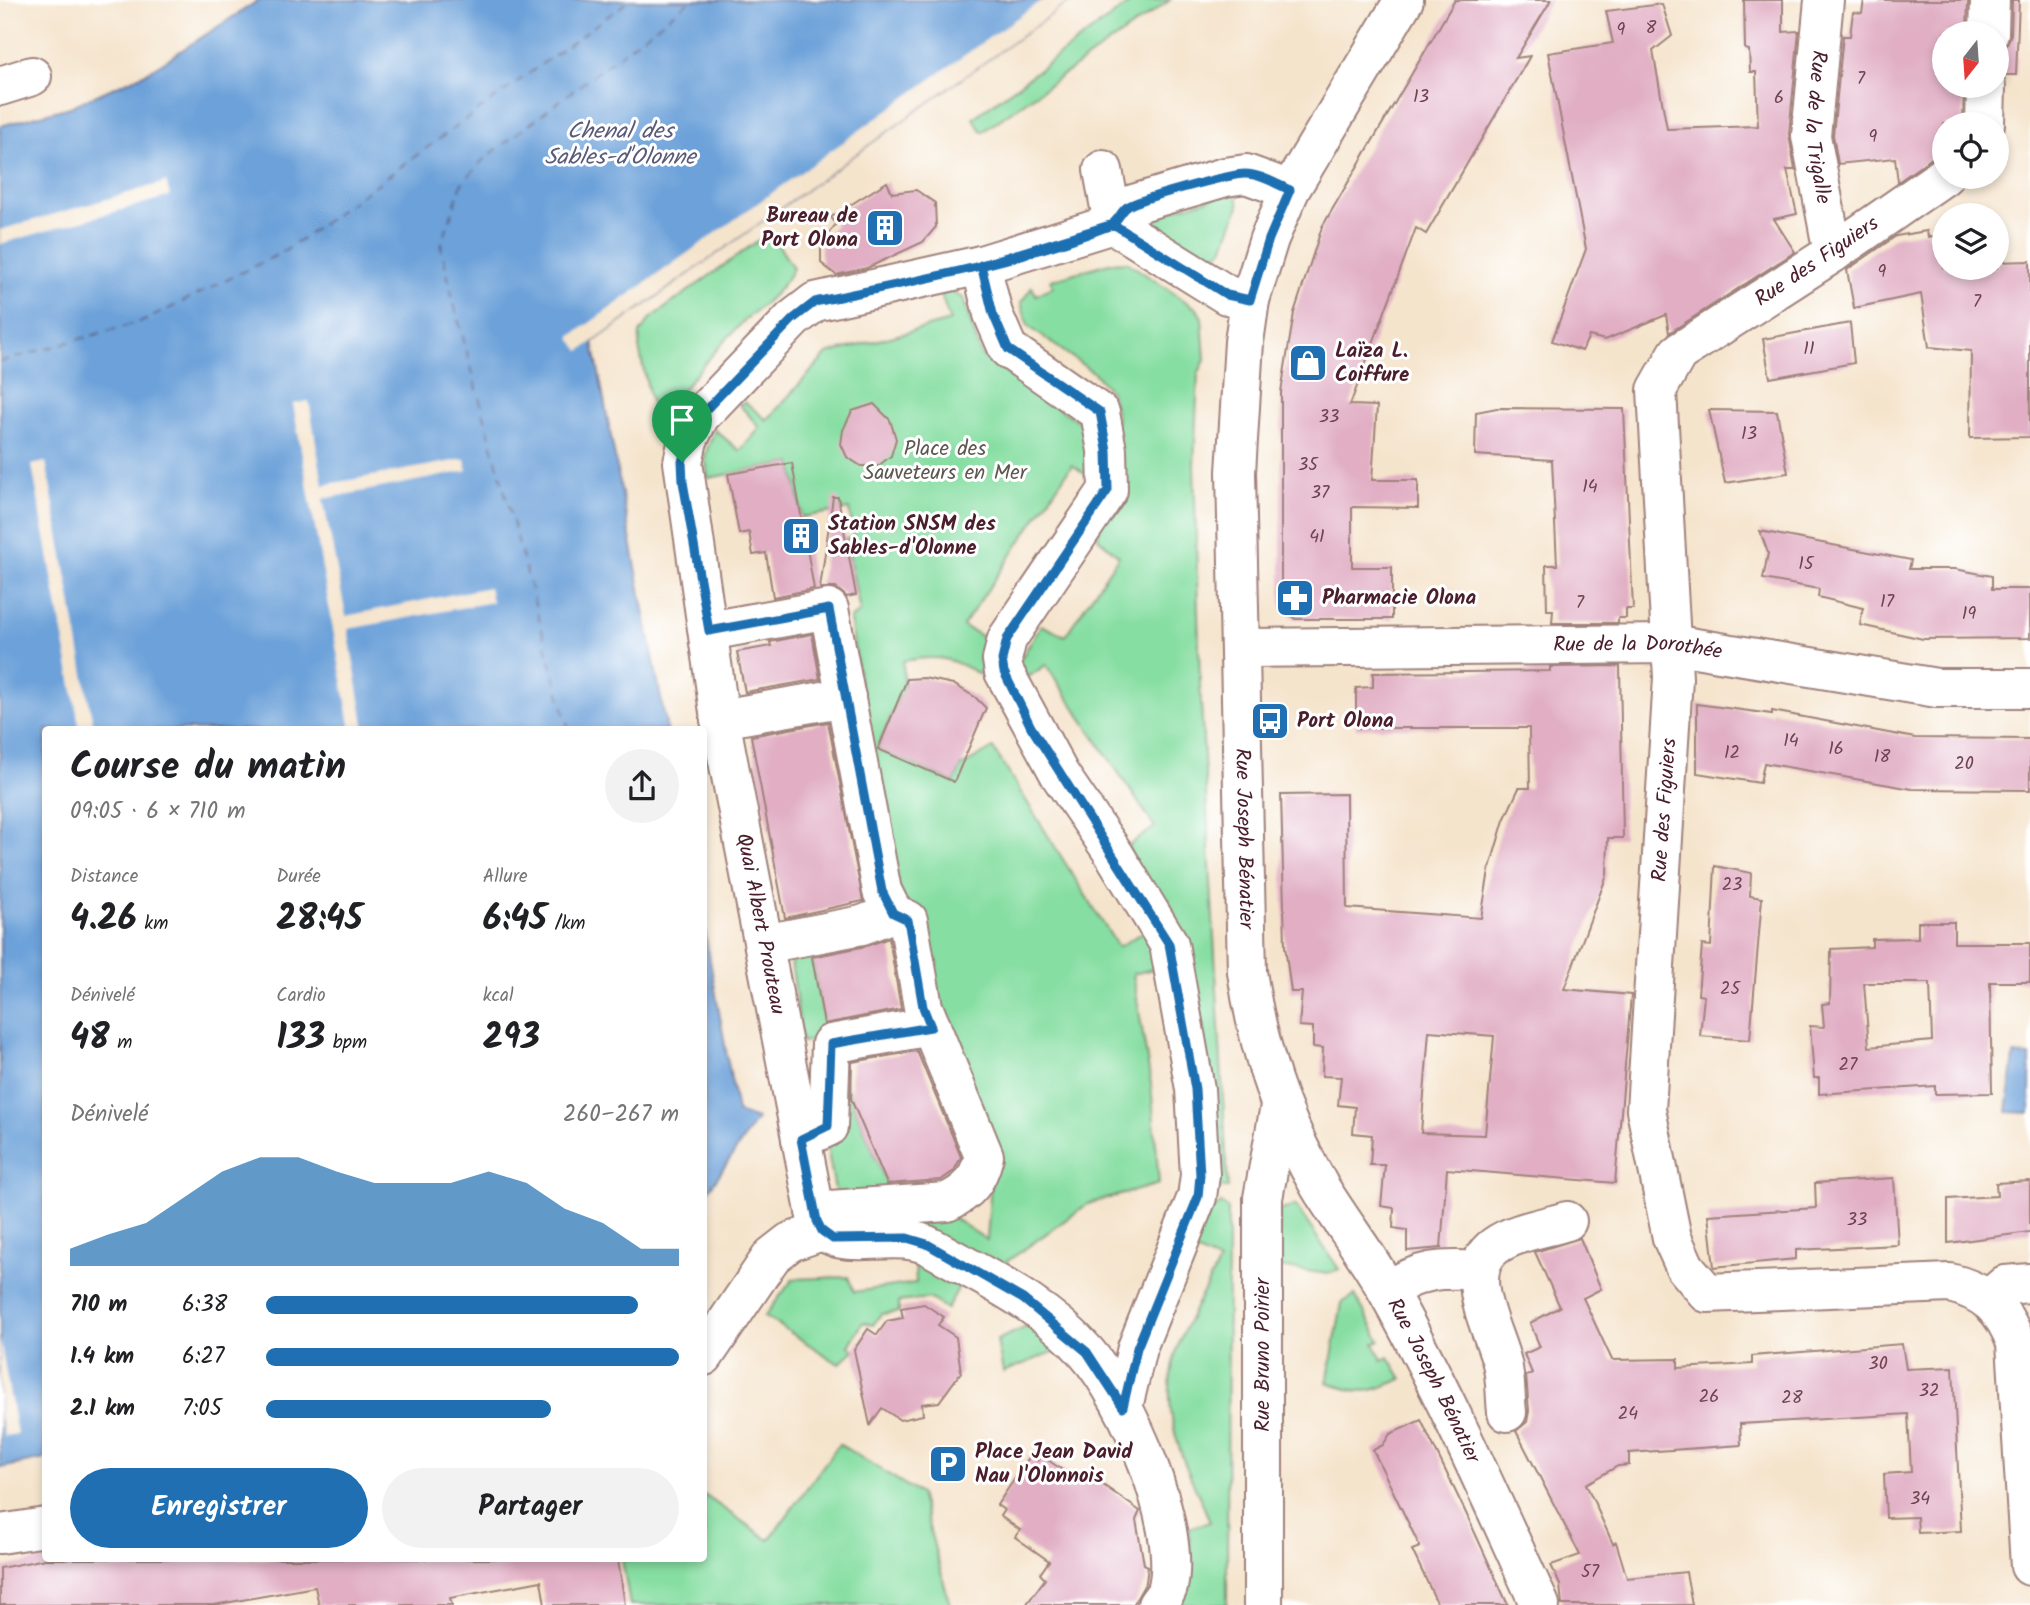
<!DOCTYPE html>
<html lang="fr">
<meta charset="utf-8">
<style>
body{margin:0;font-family:Kalam,sans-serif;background:#f2f2f2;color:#202124;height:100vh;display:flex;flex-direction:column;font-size:26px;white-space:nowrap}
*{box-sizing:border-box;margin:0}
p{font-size:23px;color:#757577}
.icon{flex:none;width:38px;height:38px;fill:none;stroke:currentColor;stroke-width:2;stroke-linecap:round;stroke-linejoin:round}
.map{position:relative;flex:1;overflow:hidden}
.panel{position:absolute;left:42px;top:726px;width:665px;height:836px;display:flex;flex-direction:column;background:#fff;border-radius:7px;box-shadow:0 4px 10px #0003}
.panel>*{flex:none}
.needle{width:46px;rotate:197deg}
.controls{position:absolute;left:1932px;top:21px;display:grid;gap:14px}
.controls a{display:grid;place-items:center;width:77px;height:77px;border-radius:50%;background:#fff;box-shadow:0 4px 10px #0003;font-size:35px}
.pin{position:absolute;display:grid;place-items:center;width:60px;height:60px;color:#fff;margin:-72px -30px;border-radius:50% 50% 50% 0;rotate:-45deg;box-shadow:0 0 7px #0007}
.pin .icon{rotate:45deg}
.round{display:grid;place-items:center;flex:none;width:74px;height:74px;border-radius:37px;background:#f2f2f2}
.head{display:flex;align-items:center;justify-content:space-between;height:119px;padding:0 28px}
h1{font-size:38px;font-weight:700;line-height:52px}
.metrics{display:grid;grid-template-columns:repeat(3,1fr);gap:10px;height:119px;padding:7px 28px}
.metrics div{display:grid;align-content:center}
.metrics b{font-size:35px;font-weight:700}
.metrics small{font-size:19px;font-weight:400}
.metrics p{font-size:19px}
.chart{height:196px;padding:14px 28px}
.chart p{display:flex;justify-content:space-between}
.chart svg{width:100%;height:126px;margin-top:7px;fill:#1f6fb2;opacity:.7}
.action{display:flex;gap:14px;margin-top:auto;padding:14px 28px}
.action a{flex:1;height:80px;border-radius:42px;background:#1f6fb2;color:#fff;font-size:28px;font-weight:700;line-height:80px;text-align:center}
.action a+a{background:#f2f2f2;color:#202124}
ul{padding:0 28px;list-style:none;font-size:23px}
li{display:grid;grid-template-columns:112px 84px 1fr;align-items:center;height:52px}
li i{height:18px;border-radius:9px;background:#1f6fb2}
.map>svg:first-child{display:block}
.green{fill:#86dea2;stroke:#687e66;stroke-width:2}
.water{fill:#6ca1d9;stroke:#5b6082;stroke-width:2}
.pier{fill:#f5e4cc}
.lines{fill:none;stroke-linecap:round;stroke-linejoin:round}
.ferry{stroke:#595a79;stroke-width:2;stroke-dasharray:9 7;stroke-linecap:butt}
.building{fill:#e1aec4;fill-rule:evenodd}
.minor-casing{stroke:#a0827c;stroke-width:42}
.major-casing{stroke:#a0827c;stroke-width:42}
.minor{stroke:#fff;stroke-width:38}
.major{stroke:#fff;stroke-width:38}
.route-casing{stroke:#fff;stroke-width:14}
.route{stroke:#1f6fb2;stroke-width:9}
.labels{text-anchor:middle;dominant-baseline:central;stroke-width:6;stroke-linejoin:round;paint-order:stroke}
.number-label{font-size:18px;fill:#704351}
.street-label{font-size:21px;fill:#4a1f2b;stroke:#fff}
.poi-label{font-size:21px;font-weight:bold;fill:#4a1f2b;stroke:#fff;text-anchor:start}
.park-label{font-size:21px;fill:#5c584f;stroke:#fff}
.water-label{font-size:23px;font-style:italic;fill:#595a79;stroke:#fff}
</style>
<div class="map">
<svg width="2030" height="1605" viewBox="0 0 2030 1605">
<rect width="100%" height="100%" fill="#fff"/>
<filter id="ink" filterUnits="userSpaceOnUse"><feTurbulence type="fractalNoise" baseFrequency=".0143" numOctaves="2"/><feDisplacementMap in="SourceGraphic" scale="14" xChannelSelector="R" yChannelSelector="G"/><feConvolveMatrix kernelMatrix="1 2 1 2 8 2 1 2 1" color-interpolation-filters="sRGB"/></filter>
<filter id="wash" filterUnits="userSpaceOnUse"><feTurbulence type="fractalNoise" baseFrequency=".00686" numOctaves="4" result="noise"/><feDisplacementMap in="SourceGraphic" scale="28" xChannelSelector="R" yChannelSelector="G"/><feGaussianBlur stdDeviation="1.57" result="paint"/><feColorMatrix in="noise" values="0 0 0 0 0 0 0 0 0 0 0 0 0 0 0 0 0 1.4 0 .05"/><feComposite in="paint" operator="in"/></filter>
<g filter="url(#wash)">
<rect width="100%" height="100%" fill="#f5e4cc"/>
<g class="green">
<path d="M1134 0H1170L982 132 973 118Z"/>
<path d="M1236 191 1239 206 1223 249 1217 254 1202 257 1144 218Z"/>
<path d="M770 232 793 268C780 295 759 306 738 327 709 356 683 390 655 421L639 348 640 333 650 319Z"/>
<path d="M1127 262 1197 309 1202 318 1205 360 1198 374 1194 464 1200 685 1228 1188H1214L1128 846 1155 827 1046 665 1028 677 1019 662 1041 625 1065 636 1119 556 1098 538 1117 418 1111 392 1094 373 1028 326 1021 303 1032 287 1036 295 1053 287 1051 280 1109 263Z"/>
<path d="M949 291 963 298 981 355 1085 426 1096 481 1072 465 963 626 983 637 980 659 984 677C952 658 940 654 903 661L904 688 877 748 954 782 961 767 993 748 1118 947 1145 931 1161 967 1133 974 1151 1084 1159 1184 1088 1204 992 1272 901 1226 952 1217 987 1240 993 1151 891 888 850 619 860 612 846 539 854 537 849 509 802 517 792 463 708 478 705 455 715 430 740 451 760 428 739 404 745 402 767 420 827 354 950 321 941 295Z"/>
<path d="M809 941 827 1038 802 1042 789 946Z"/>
<path d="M820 1049 841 1075 892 1196 838 1206 809 1051Z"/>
<path d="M1221 1204 1228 1209 1227 1605H1170L1191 1575 1189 1528 1210 1522C1201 1498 1189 1477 1181 1453 1152 1371 1183 1333 1219 1262L1192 1249 1208 1213Z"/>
<path d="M1295 1205 1339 1269 1328 1274 1278 1267 1279 1211Z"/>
<path d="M915 1252 965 1275 947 1309 929 1298 899 1302V1312L881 1314 873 1325 863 1322 849 1346 854 1350 839 1364 765 1316 793 1279 848 1277 854 1292 916 1283Z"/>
<path d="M1355 1295 1380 1341 1374 1343 1382 1360 1389 1357 1402 1379C1368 1393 1362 1395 1327 1383L1342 1303Z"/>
<path d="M1035 1323 1061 1349 1003 1372 997 1340Z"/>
<path d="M839 1444 920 1494 950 1605H630L622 1559H704V1495L769 1540Z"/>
</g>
<g class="water">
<path d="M259 0H1071L593 342 667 730H46L45 1459 0 1468V126L70 107 148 72Z"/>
<path d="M704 927 737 1112 757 1119 704 1197Z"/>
<path d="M2014 1055 2030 1056V1113L2007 1112Z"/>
</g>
<g class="pier">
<path d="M1042 0H1071L580 351 570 337Z"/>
<path d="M166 182 170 196 0 244V230Z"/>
<path d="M309 401 323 485 465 459 467 471 323 499 346 616 489 587 492 602 348 629 365 730H351L293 404Z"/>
<path d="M46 462 94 730H80L32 465Z"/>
<path d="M0 1340 17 1434 4 1436 0 1416Z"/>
</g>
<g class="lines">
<g class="ferry">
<path d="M0 362 146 320 285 251 630 0"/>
<path d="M569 730 454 304 441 246 462 183 484 159 691 0"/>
</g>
</g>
<g id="blocks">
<g class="building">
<path d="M1455 0H1551L1516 58 1530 56 1426 234 1416 228 1350 405 1377 406 1372 480H1418V508L1352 507V567H1392V619H1295L1281 607V392L1294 313 1322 227Z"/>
<path d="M1744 0H1783V32L1799 31 1789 134 1795 170H1787L1797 214 1774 219 1795 252 1669 333 1666 315 1605 340 1589 336 1582 351 1552 341 1586 249 1548 53 1613 43 1606 11 1662 4 1672 36 1653 51 1667 129 1758 126 1756 72H1750L1749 50 1745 49Z"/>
<path d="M1864 0H1968L1967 33H1944V86H1964L1963 124H1944V154L1932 158 1898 182 1895 158 1838 164 1833 135 1843 36H1850L1853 12 1862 13Z"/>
<path d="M2012 0H2019L2016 75H2005L1997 67V53L2007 45 2011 34Z"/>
<path d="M887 182 892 193 916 190 935 203 936 227 923 242 867 268 836 275 821 263V243L836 224 831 217Z"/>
<path d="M1927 231 1928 237 1944 234V268H1997V262L2030 261V437L1970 438 1971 351 1929 347 1921 294 1854 308 1847 270 1896 236Z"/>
<path d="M1850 323 1854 363 1770 378 1763 339Z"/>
<path d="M874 404 890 420 896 439 891 456 878 466H861L847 457 841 444 843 430 852 411Z"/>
<path d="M1497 408 1624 409 1633 609H1626V618H1618V623H1552L1553 610H1547L1546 565H1557L1552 460 1475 455 1476 412Z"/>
<path d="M1709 410 1777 411 1788 473 1725 483Z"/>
<path d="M792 463 814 589 773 597 766 553 753 555 749 532 739 534 728 474Z"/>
<path d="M833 497H838L856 595 847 597 836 588H820Z"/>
<path d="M1760 531 1911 560 1909 569H1955L1992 576V589H2030V638L1923 639 1860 625 1863 608 1818 597 1819 589 1763 579 1768 553Z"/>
<path d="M812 634 820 679 745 692 737 652 771 646 770 642Z"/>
<path d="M1620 666 1623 838H1608L1607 875 1564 989 1631 995 1615 1183 1447 1169 1441 1248 1407 1251V1230L1393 1228 1394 1208 1381 1206 1385 1165H1370L1372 1135 1353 1133 1355 1107 1338 1105 1341 1077 1322 1076 1323 1048 1313 1047V1027L1299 1026 1302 992H1291L1285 946 1281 795 1346 794 1347 908 1481 918 1489 871 1504 820 1519 788H1530L1529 728H1356V688L1373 687V673L1550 671V667ZM1429 1031 1494 1036 1485 1135 1421 1133Z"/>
<path d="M924 678 953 684 975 697 986 708 954 782 878 749 907 679Z"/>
<path d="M1697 704 1772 714V711L1915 738 2030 739V790L1912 789 1764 763 1760 783 1697 773Z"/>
<path d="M828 722 863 901 785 918 751 736Z"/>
<path d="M1715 866 1751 873 1750 896 1762 898 1750 1040 1700 1036 1704 996 1698 995 1702 945 1711 946Z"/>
<path d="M1918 922H1954V943H2030V982H1990L1992 1093 1935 1094V1086L1819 1094V1078H1814L1810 1026 1824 1027 1822 1004 1830 1003 1831 949 1872 947V939L1918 938ZM1864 983H1930L1932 1041 1869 1047Z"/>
<path d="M889 938 901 1009 824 1024 812 957 866 946Z"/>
<path d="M917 1051 961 1157 954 1171 941 1180 887 1184 851 1099 852 1062Z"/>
<path d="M1894 1178 1898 1245 1796 1250V1259L1714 1267 1708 1215 1816 1208 1815 1183Z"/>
<path d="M2030 1181V1232L1948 1243V1199L1997 1196 1996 1183Z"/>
<path d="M1580 1238 1601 1289 1583 1298 1612 1360 1678 1359V1368L1752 1364V1356L1902 1344 1906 1369 1953 1367 1961 1531 1918 1533 1917 1517 1886 1518 1884 1474 1911 1472 1908 1414 1740 1424 1741 1445 1629 1453V1465L1618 1466 1586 1484 1613 1544 1616 1542 1627 1578 1686 1572 1692 1605H1562L1560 1585 1551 1565 1580 1555 1516 1431 1527 1422 1529 1411 1526 1376 1532 1373 1524 1354 1540 1347 1530 1323 1560 1307 1535 1252Z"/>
<path d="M924 1304 944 1317 938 1325 956 1337 961 1372 939 1402 922 1404 923 1415 900 1420 882 1408 870 1425 854 1350 868 1329 877 1335 887 1321 903 1318 901 1308Z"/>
<path d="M1421 1420 1465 1511 1508 1605H1438L1412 1550 1420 1547 1373 1450 1383 1445 1390 1434Z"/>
<path d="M1030 1456 1038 1461 1042 1456 1080 1482 1086 1473 1140 1511 1136 1520 1144 1564 1148 1566 1146 1582 1133 1605H1026L1045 1579 1040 1574 1049 1561 1015 1537 1020 1530 1000 1516 1004 1510 997 1505Z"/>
<path d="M45 1559H618L625 1605H545L541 1581 450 1598 452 1605H319L315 1587 214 1605H0V1568Z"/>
</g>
</g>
</g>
<g filter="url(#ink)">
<use href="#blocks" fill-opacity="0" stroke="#a0827c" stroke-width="2"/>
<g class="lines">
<defs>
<g id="minor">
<path id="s1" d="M1404 0 1290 190 1269 239 1250 300 1244 342 1236 472 1247 972C1258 1048 1281 1120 1320 1187 1342 1223 1369 1257 1389 1294 1445 1394 1492 1501 1540 1605"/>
<path id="s2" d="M1824 0 1811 136 1833 253"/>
<path d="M1989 33 1990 0"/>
<path d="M0 86 32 76"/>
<path d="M1985 124 1986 86"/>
<path d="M1103 170 1113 224 1227 295 1250 300"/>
<path d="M1944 176 1833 253 1678 353 1657 390 1673 678 1646 1110 1672 1238 1685 1267 1707 1293 1950 1283C1986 1292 2003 1308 2016 1343L2030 1566"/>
<path d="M981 265 993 314 1008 349 1100 413 1107 450 1108 490 1007 639 1002 660 1004 672 1060 775 1114 854 1169 944 1195 1089 1200 1175 1197 1197 1137 1348 1123 1407"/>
<path d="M709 631 829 609 882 891 893 913 908 920 923 1007 984 1156C978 1180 969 1192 947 1202L815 1211"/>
<path id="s3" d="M1242 648 1671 644 1937 688H2030"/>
<path d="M720 719 846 697"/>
<path d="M764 944 862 925 893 913"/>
<path d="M801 1139 828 1127 831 1044 931 1026"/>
<path d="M1388 1291C1418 1269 1442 1268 1479 1271"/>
<path d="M1990 1298 2005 1285 2030 1283"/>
<path d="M704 1356 772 1256 790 1242 822 1231"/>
<path d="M1507 1412C1505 1395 1506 1379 1502 1363 1494 1330 1459 1272 1495 1246 1514 1232 1544 1228 1567 1221"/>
<path d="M0 1534 46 1527"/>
<path d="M1157 1605C1160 1600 1167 1593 1168 1587 1182 1525 1128 1399 1086 1352 1045 1305 986 1278 933 1248 894 1225 836 1259 817 1221L720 719 683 462 688 440 700 416 793 319 815 302 981 265 1113 224 1127 206 1225 177 1246 174 1290 190"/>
</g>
<path id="major" d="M1263 1605V1198L1280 1106"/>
</defs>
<use href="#minor" class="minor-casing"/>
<use href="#major" class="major-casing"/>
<use href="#minor" class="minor"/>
<use href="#major" class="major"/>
</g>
</g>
<g class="lines" filter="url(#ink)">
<defs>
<path id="route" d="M682 462 683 482 709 631 829 609 882 891 893 913 908 920 923 1007 931 1027 831 1044 828 1126 801 1139 817 1221 822 1231 833 1239 907 1238 927 1244 1023 1299 1087 1352 1123 1407 1137 1348 1198 1197 1200 1175 1195 1089 1169 944 1031 727 1004 672 1002 660 1007 639 1108 490 1107 450 1100 412 1008 349 993 314 981 265 1113 224 1227 295 1250 300 1269 239 1290 190C1276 184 1260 174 1245 174 1230 174 1138 199 1127 207 1120 212 1118 222 1109 226 1015 263 913 281 815 302L793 319 700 416 688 440 682 462"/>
</defs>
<use href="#route" class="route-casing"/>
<use href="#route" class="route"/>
</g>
<defs>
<symbol id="building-square" viewBox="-11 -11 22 22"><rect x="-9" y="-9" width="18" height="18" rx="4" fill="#1f6fb2" stroke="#fff"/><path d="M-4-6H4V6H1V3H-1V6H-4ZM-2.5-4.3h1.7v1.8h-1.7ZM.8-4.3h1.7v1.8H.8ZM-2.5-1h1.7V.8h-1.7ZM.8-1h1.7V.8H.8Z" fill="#fff"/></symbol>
<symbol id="shop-square" viewBox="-11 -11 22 22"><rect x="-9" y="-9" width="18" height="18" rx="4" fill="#1f6fb2" stroke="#fff"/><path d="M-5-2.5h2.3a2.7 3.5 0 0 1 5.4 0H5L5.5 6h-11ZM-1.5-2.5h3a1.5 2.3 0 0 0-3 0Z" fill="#fff"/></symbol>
<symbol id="pharmacy-square" viewBox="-11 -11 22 22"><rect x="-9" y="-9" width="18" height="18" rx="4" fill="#1f6fb2" stroke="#fff"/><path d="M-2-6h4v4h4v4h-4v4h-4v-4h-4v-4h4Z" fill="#fff"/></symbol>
<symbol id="bus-square" viewBox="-11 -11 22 22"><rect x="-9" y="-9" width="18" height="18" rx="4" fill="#1f6fb2" stroke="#fff"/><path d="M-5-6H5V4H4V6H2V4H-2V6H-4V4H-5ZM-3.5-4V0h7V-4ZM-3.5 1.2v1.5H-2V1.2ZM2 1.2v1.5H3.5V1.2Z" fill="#fff"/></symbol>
<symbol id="parking-square" viewBox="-11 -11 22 22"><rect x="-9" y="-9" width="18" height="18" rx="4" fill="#1f6fb2" stroke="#fff"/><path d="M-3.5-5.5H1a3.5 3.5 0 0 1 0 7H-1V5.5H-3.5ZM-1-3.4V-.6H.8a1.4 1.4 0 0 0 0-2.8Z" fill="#fff"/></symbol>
</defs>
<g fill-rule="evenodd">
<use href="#building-square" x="863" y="206" width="44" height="44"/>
<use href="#shop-square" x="1286" y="341" width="44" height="44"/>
<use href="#building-square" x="779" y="514" width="44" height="44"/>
<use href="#pharmacy-square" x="1273" y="576" width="44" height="44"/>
<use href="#bus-square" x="1248" y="699" width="44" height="44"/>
<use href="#parking-square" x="926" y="1442" width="44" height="44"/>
</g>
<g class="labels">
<g class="number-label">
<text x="1651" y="28">8</text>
<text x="1621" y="30">9</text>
<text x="1861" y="79">7</text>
<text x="1421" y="97">13</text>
<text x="1779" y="98">6</text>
<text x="1873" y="137">9</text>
<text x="1882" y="272">9</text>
<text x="1977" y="302">7</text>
<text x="1809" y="349">11</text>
<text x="1329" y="417">33</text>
<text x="1749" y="434">13</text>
<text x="1308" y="465">35</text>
<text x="1590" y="487">14</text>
<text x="1320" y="493">37</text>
<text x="1317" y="537">41</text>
<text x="1806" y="564">15</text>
<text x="1887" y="602">17</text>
<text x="1580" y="603">7</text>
<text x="1969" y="614">19</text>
<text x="1791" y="741">14</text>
<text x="1836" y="749">16</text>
<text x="1732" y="753">12</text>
<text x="1882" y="757">18</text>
<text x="1964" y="764">20</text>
<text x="1732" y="885">23</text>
<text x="1730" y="989">25</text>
<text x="1848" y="1065">27</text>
<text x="1857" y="1220">33</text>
<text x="1878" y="1364">30</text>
<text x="1929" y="1391">32</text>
<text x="1709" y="1397">26</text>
<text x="1792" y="1398">28</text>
<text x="1628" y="1414">24</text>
<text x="1920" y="1499">34</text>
<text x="1590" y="1572">57</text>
</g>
<g class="street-label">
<text stroke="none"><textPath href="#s2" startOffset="128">Rue de la Trigalle</textPath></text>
<text transform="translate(1817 262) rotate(-34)">Rue des Figuiers</text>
<text stroke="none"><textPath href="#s3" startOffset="396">Rue de la Dorothée</textPath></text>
<text transform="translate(1665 810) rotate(-86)">Rue des Figuiers</text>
<text stroke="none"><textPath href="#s1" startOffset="878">Rue Joseph Bénatier</textPath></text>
<text transform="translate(760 924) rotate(79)">Quai Albert Prouteau</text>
<text transform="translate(1263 1355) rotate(-90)">Rue Bruno Poirier</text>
<text stroke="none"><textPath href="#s1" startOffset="1465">Rue Joseph Bénatier</textPath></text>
</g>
<g class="poi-label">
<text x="858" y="216" text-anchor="end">Bureau de<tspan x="858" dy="24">Port Olona</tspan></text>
<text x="1335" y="351">Laïza L.<tspan x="1335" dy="24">Coiffure</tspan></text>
<text x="828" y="524">Station SNSM des<tspan x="828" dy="24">Sables-d'Olonne</tspan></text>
<text x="1322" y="598">Pharmacie Olona</text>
<text x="1297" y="721">Port Olona</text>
<text x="975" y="1452">Place Jean David<tspan x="975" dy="24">Nau l'Olonnois</tspan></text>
</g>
<g class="park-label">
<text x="945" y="449">Place des<tspan x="945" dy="24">Sauveteurs en Mer</tspan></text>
</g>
<g class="water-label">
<text x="620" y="132">Chenal des<tspan x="620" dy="26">Sables-d'Olonne</tspan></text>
</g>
</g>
</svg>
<div class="controls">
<a><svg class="needle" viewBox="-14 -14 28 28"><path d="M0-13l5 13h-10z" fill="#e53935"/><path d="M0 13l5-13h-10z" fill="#757577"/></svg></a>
<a><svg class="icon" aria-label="locate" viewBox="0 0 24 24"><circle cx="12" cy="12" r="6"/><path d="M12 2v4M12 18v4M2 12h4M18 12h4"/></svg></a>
<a><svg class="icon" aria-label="layers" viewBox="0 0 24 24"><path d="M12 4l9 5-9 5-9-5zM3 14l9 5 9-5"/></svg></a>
</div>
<div class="pin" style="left:682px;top:462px;background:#1e9e55"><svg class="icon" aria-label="arrive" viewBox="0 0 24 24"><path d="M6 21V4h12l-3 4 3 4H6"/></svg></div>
<section class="panel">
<div class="head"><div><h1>Course du matin</h1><p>09:05 · 6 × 710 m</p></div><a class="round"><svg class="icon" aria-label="share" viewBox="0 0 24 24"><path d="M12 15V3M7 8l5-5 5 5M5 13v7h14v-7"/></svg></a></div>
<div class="metrics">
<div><p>Distance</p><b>4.26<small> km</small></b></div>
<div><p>Durée</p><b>28:45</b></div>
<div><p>Allure</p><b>6:45<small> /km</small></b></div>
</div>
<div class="metrics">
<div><p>Dénivelé</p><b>48<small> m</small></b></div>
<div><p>Cardio</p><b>133<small> bpm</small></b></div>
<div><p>kcal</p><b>293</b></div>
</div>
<div class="chart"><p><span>Dénivelé</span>260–267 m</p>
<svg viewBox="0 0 160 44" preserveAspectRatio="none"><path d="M0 44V38L10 33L20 29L30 20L40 11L50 6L60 6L70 11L80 15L90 15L100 15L110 11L120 15L130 24L140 29L150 38L160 38V44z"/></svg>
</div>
<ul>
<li><b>710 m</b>6:38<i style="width:90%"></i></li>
<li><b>1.4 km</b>6:27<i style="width:100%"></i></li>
<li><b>2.1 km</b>7:05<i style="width:69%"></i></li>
</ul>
<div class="action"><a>Enregistrer</a><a>Partager</a></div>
</section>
</div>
